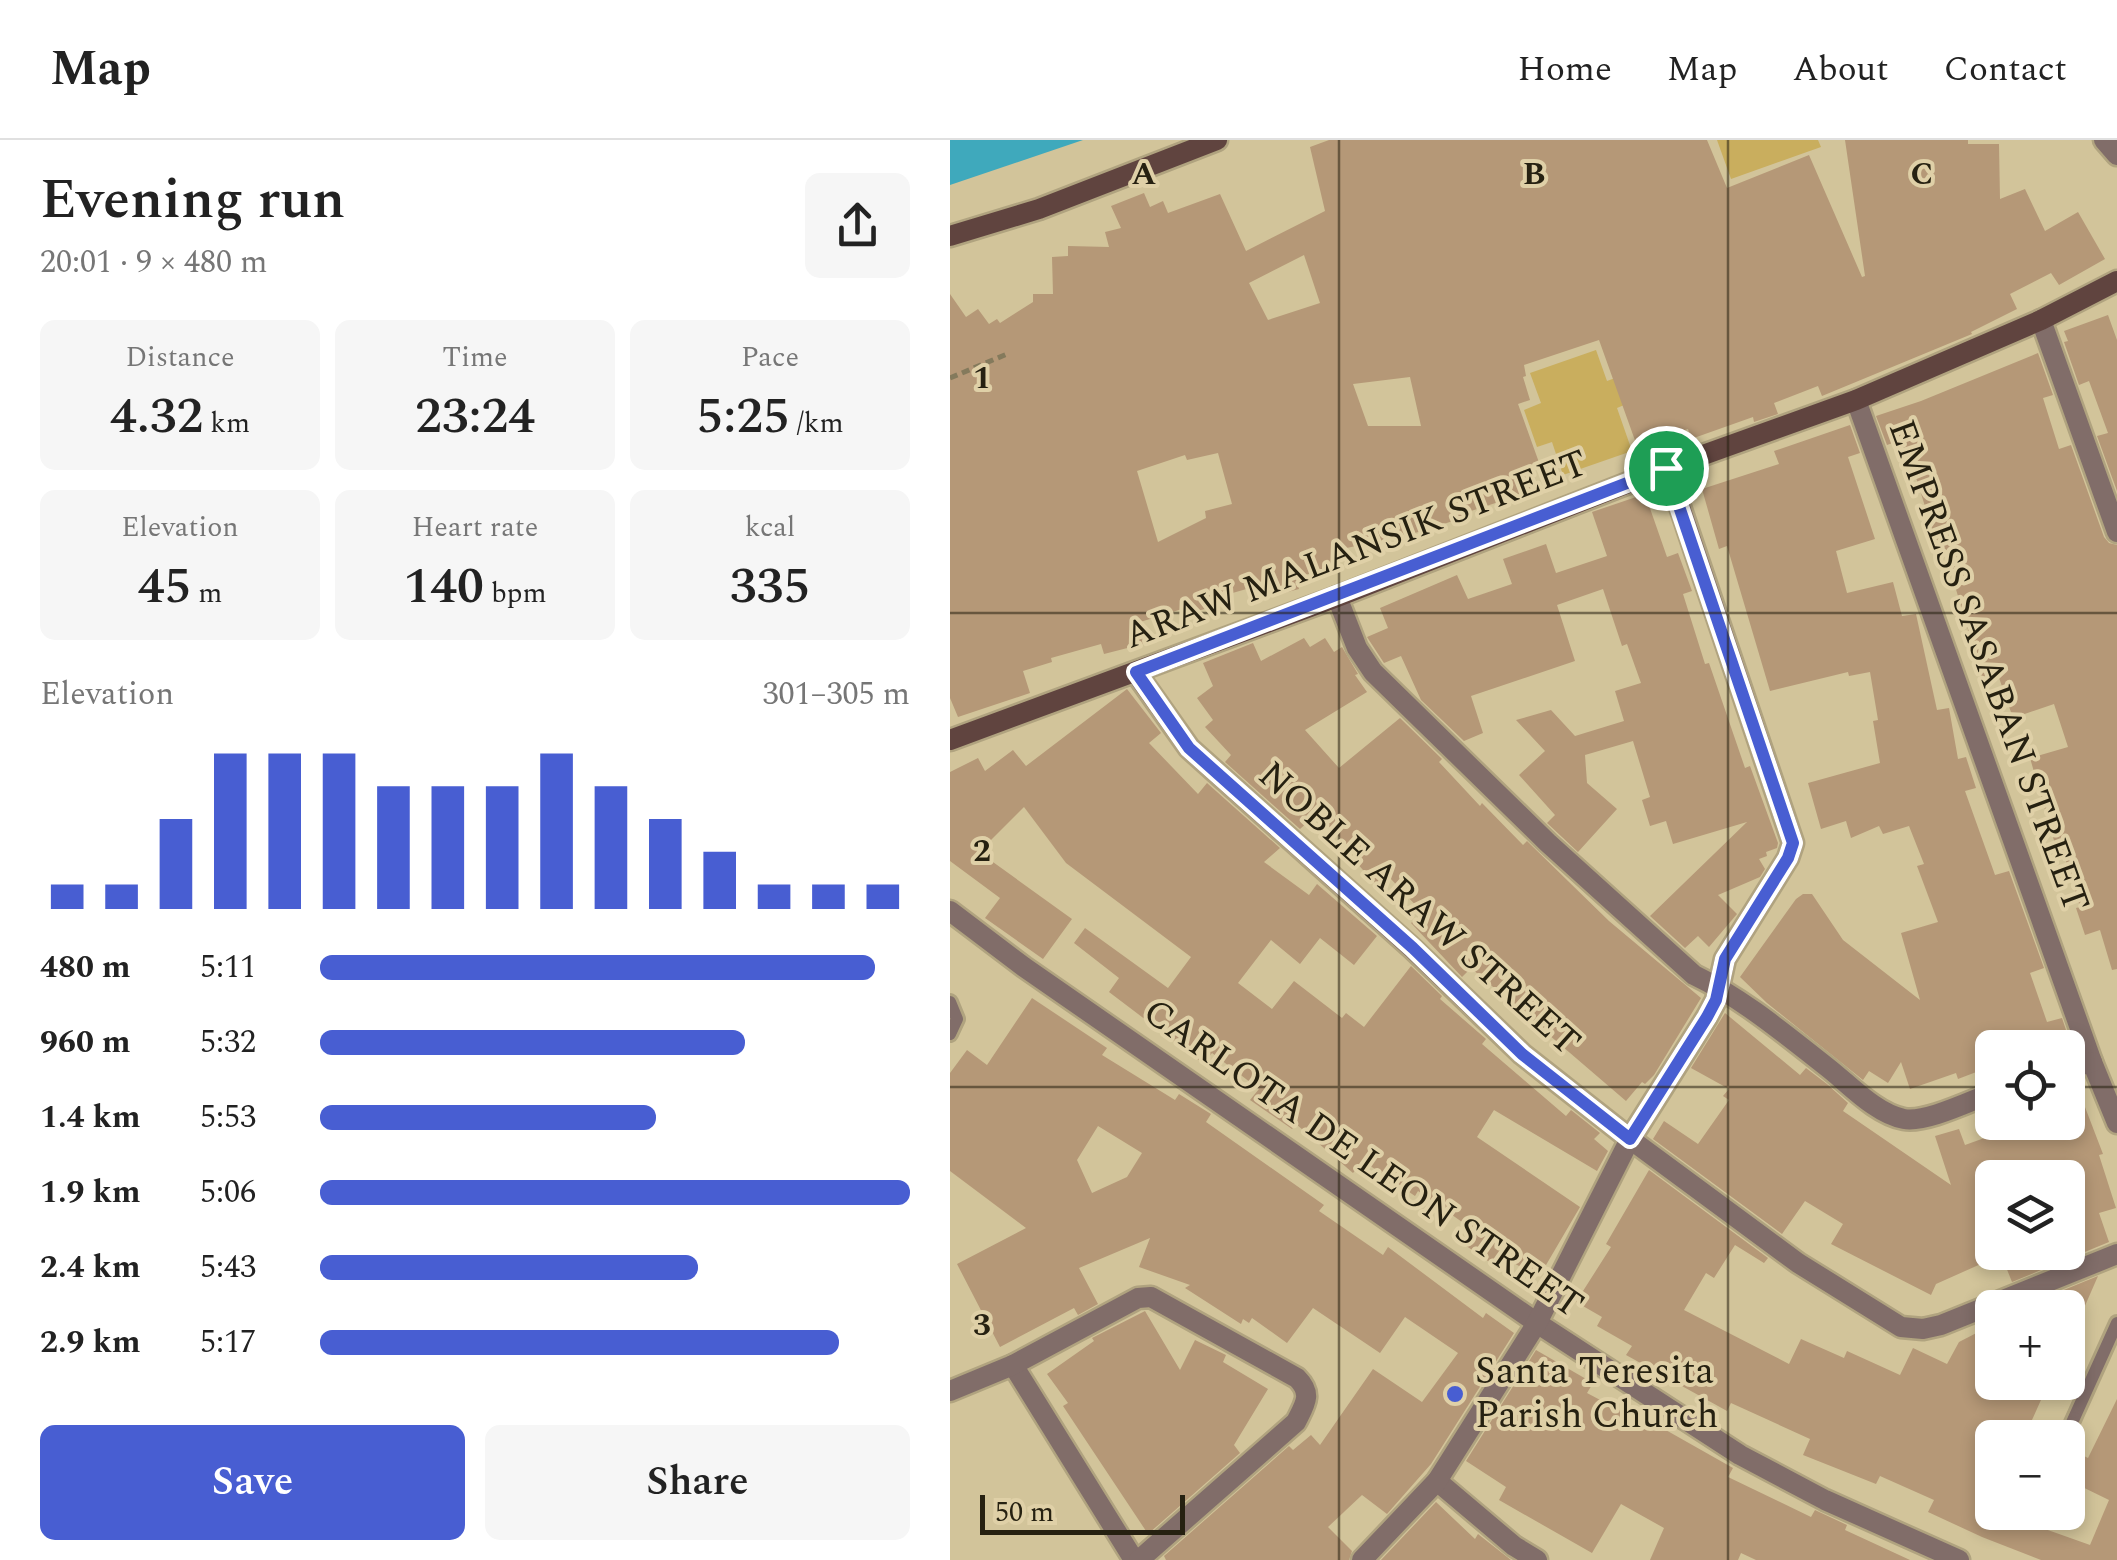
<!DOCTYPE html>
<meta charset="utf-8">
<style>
body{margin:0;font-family:Spectral,serif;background:#f6f6f6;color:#222;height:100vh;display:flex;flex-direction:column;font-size:38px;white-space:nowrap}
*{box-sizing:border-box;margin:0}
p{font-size:32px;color:#767676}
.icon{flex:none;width:55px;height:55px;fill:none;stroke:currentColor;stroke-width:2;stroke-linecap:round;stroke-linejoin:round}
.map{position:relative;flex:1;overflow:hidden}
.details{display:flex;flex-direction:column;background:#fff;width:950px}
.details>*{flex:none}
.fabs{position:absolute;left:1025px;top:890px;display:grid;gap:20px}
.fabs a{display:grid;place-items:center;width:110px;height:110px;border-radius:15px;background:#fff;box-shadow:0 5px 15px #0003;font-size:50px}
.scale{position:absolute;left:30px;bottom:25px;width:205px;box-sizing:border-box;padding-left:10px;border:5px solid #262111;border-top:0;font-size:28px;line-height:35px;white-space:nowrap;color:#262111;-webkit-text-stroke:8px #dfd0a7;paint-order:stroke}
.pin{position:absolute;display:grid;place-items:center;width:85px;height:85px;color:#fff;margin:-42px;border:5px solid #fff;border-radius:50%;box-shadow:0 2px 10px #0007}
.round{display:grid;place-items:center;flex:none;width:105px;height:105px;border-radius:15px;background:#f6f6f6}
.overview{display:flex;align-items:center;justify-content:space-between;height:170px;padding:0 40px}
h1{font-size:55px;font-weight:600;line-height:75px}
.metrics{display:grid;grid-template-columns:repeat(3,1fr);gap:15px;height:170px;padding:10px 40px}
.metrics div{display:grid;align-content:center;border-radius:15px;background:#f6f6f6;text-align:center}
.metrics b{font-size:50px;font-weight:600}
.metrics small{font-size:28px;font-weight:400}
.metrics p{font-size:28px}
.chart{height:280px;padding:20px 40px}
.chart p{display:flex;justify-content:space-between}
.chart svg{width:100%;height:180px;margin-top:10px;stroke:#485ed2;stroke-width:6}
.cta{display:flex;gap:20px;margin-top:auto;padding:20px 40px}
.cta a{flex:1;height:115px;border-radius:15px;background:#485ed2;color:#fff;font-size:40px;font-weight:600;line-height:115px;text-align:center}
.cta a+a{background:#f6f6f6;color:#222}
ul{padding:0 40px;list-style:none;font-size:32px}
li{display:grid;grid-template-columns:160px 120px 1fr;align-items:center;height:75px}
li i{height:25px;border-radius:12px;background:#485ed2}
header{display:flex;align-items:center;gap:60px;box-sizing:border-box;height:140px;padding:0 50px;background:#fff;border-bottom:2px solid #e0e0e0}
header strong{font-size:48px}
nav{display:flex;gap:55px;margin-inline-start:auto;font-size:35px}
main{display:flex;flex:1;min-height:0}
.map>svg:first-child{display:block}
.green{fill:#c9ae5e}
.water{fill:#3fa9bc}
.building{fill:#b59877;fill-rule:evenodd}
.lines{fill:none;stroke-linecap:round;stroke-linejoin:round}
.lane-casing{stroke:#b0a37f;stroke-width:18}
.street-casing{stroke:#b0a37f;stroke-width:25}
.secondary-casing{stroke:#b0a37f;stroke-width:25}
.path{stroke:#847a5c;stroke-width:5;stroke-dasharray:8 5;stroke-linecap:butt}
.lane{stroke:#816d69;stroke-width:12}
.street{stroke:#816d69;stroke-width:20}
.secondary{stroke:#60443f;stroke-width:20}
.route-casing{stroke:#fff;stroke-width:20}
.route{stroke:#485ed2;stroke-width:12}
.grid{fill:none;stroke:#262111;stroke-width:2.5;stroke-opacity:0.55}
.poi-dot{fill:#485ed2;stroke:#dfd0a7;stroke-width:4}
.labels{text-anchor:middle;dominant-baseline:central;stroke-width:8;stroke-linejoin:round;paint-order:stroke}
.street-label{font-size:38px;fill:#262111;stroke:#dfd0a7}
.poi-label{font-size:38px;fill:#262111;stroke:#dfd0a7;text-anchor:start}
.grid-label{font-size:32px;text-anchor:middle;font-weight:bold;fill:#262111;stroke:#dfd0a7;stroke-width:8;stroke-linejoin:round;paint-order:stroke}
</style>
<header>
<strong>Map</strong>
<nav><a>Home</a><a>Map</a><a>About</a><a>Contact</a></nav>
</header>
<main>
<section class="details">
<div class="overview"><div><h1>Evening run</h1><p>20:01 · 9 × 480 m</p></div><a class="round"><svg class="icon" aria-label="share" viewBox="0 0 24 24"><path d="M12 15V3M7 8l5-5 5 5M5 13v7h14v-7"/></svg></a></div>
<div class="metrics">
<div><p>Distance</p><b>4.32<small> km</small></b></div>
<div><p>Time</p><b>23:24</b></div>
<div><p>Pace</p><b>5:25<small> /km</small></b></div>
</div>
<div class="metrics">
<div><p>Elevation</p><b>45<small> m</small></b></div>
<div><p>Heart rate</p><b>140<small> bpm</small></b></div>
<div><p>kcal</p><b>335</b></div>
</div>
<div class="chart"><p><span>Elevation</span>301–305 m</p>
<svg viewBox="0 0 160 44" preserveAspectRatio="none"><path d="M5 44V38M15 44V38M25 44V22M35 44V6M45 44V6M55 44V6M65 44V14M75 44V14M85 44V14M95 44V6M105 44V14M115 44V22M125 44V30M135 44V38M145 44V38M155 44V38"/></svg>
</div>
<ul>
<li><b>480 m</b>5:11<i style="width:94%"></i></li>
<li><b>960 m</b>5:32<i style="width:72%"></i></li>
<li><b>1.4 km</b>5:53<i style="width:57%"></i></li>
<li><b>1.9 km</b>5:06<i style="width:100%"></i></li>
<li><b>2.4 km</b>5:43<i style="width:64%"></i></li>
<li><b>2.9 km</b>5:17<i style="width:88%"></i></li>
</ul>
<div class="cta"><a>Save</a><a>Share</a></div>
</section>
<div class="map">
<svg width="1167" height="1420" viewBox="0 0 1167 1420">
<rect width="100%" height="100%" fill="#d2c49a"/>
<g class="green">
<path d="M767 0H868L871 7 781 39Z"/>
<path d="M646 210 657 241 676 234 686 260 667 268 682 311 613 335 602 302 587 307 574 270 591 263 580 233Z"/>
</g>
<path class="water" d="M0 0H133L0 45Z"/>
<g class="building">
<path d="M379 0H757L777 48 859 15 912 137 915 136 895 0H1018V4H1049L1050 59 1075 49 1095 91 1128 72 1155 119 1109 145 1101 133 1060 154 1067 169 1021 192 1022 194 872 256 868 246 824 263 828 274 804 282 803 277 741 299 738 289 687 306 649 200 574 225 576 236 573 237 580 260 568 264 591 328 576 333 582 351 521 371 522 375 465 393 383 411 387 427 346 437 349 449 318 457 314 444 272 456 275 463 234 475 232 469 187 483 193 504 154 514 151 504 101 518 102 522 73 531 80 553 8 577 0 558V154L16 177 28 169 39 184 47 179 50 183 83 162V154H103L102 117 118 116V106L159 107 155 92 171 88 161 66 194 53 200 67 213 61 218 73 270 54 296 111 375 71 360 7ZM354 115 370 163 318 180 299 143ZM460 237 471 286H418L403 244ZM268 313 282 364 255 371 256 378 208 402 187 331 235 315 237 320Z"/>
<path d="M1158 175 1167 200V351L1147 296 1158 293 1139 241 1129 245 1114 202 1118 201 1114 191Z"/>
<path d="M1088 213 1103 255 1093 258 1109 309 1121 305 1154 397 1159 403 1167 405V829L1162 830 1150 790 1135 795 1126 768 1130 767 1110 702 1105 704 1080 618 1118 607 1104 564 1063 578 1047 532 1032 537 994 409 989 411 963 328 962 325 956 327 948 301 937 305 926 276 971 261Z"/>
<path d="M900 285 910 313 898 317 925 399 886 411 897 453 943 442 952 476 966 474 987 570 999 568 1008 619 1016 617 1026 648 1015 651 1045 735 1059 731 1094 828 1080 833 1097 882 1112 878 1120 902 1104 908H1042V926L1008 939 1006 933 960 949 951 922 938 943 919 931 913 940 817 863 790 837 846 759 853 754H862L893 800 970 860 951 793 988 782 967 726 974 724 959 686 933 694 929 686 901 698 896 681 871 689 858 643 930 623 923 581 928 580 920 532 899 536 898 532 820 551 777 406 769 409 752 349 829 324 824 311Z"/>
<path d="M695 354 717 417 728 413 742 451 733 454 755 524 759 523 795 628 800 626 828 703 827 708 816 712 817 716 809 719 815 729 810 737 768 755 787 774 759 807 748 796 735 808 700 776 797 682 723 704 716 681 700 686 692 660 700 657 683 601 635 615 637 643 667 669 628 712 597 683 605 675 569 635 595 611 566 580 601 570 625 596 674 581 665 551 691 543 677 504 672 506 653 449 607 465 625 521 521 556 533 593 514 601 471 560 451 516 434 523 417 497 438 488 430 468 507 435 518 459 562 444 553 419 596 404 606 433 657 416 642 372Z"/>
<path d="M354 498 360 507 375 498 384 512 392 507 408 534 405 535 417 552 355 590 389 628 450 578 492 619 489 622 530 666 532 663 573 705 577 701 659 781 751 858 704 935 695 944 692 942 676 961 521 828 512 837 461 783 473 773 440 738 429 748 405 721 409 717 367 674 350 689 275 622 281 615 255 587 263 580 247 558 263 546 253 523 303 503 311 521Z"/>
<path d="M177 549 211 593 199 603 248 654 257 643 330 708 314 722 359 755 367 744 427 796 404 825 370 798 350 824 321 800 288 843 322 869 344 841 392 878 396 873 414 887 461 826 492 856 490 859 536 899 532 904 616 976 621 970 650 993 644 999 658 1011 647 1031 544 970 527 997 630 1067 589 1137 558 1120 551 1130 512 1103 522 1089 468 1051 465 1056 413 1021 403 1033 346 984 342 989 300 960 309 949 262 913 254 924 159 852 169 838 124 803 135 788 218 848 241 817 116 723 74 667 29 712 122 779 93 819 35 778 50 758 0 721V632L28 618 35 631 63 610 76 626Z"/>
<path d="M82 858 157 908 152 915 225 960 229 954 261 974 256 982 374 1065 369 1071 433 1115 438 1107 533 1178 536 1173 564 1193 481 1324 437 1374 412 1355 378 1387 402 1411 399 1420H216L214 1416 339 1306 343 1310 361 1295 370 1305 423 1229 472 1262 508 1213 455 1177 430 1213 363 1168 337 1203 302 1178 299 1183 293 1179 291 1184 235 1148 240 1145 189 1127 200 1098 129 1128 148 1164 128 1175 124 1168 50 1207 7 1124 76 1088 0 1031V933L17 910 37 925ZM148 986 192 1013 177 1037 142 1053 127 1020Z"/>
<path d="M775 873 850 935 856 928 877 944 898 963 893 971 1001 1045 985 996 1009 989 1015 1005 1079 982H1118V942L1125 941 1153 1014 1149 1015 1166 1068 1149 1073 1159 1102 1062 1142 1050 1112H1118V1038H1042V1119L986 1144 981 1155 881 1104 893 1084 855 1061 832 1094 703 999 714 981 748 1004 779 960 773 956 779 949 741 928Z"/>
<path d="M699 1030 818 1118 814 1123 785 1105 764 1138 756 1133 734 1170 839 1224 851 1199 894 1218 897 1211 950 1235 963 1208 997 1224 1009 1202 1042 1185V1242H1078L1095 1251 1074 1298H1042V1372H1102L1095 1389 1140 1405 1159 1360 1118 1340V1308L1138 1318 1167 1259V1420H1091L1032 1397 978 1372 984 1360 930 1336 926 1344 853 1315 860 1299 781 1263 777 1271 676 1215 682 1206 647 1186 652 1177 626 1162 661 1107 656 1104Z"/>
<path d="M1148 1136 1134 1168 1072 1167Z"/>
<path d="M195 1171 230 1230 245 1200 276 1215 273 1222 318 1249 284 1305 290 1313 198 1394 113 1266 118 1263 97 1234 144 1201 142 1198Z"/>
<path d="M586 1210 643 1243 637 1253 688 1280 691 1276 783 1328 778 1337 861 1377 865 1370 897 1385 895 1390 960 1420H806L791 1413 788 1420H700L714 1388 671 1364 642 1413 549 1360 556 1347 516 1321Z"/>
<path d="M486 1362 525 1399 528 1394 561 1420H431Z"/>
</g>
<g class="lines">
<defs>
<g id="lane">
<path d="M0 862 7 879 0 894"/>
<path d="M1120 1287 1167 1183"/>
</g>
<g id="street">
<path d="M1154 0 1167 15"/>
<path d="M1091 180 1167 392"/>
<path d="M906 260 1142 922 1167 983"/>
<path d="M387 457 407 508 423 532 598 703 744 835C792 858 835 894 877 927 899 944 926 974 954 979 976 983 1020 961 1042 953"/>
<path d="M186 533 239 608 463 809 572 914 680 999 848 1123 951 1187 973 1189 991 1185 1167 1114"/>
<path d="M0 771 74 827 587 1183 790 1315 875 1360 1009 1420"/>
<path d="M1118 929 1142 922"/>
<path d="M63 1225 184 1420"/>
<path d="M0 1251 63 1225 188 1158 201 1157 347 1238C363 1254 355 1264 346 1282L189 1420"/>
<path d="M487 1341 564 1406 587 1420"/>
<path d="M412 1420 487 1341 587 1183 680 999 757 877 766 860 775 819 838 718 843 703 717 328"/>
</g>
<g id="secondary">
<path d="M0 96 89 69 267 0"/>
<path d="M0 600 387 457 717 328 906 260 1091 180 1167 141"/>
</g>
</defs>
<use href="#lane" class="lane-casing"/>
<use href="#street" class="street-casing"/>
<use href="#secondary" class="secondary-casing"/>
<path class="path" d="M0 238 57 214"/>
<use href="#lane" class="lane"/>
<use href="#street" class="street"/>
<use href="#secondary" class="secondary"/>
</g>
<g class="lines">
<defs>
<path id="route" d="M716 328 843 703 838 718 775 819 766 860 757 877 680 999 572 914 463 808 239 608 186 532Z"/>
</defs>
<use href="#route" class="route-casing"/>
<use href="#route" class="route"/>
</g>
<path class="grid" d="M389 0V1420M778 0V1420M0 473H1167M0 947H1042M1118 947H1167"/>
<circle class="poi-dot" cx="505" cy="1254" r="10"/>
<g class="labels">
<g class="street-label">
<text transform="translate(406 410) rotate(-21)">ARAW MALANSIK STREET</text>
<text transform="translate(1038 526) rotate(70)">EMPRESS SASABAN STREET</text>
<text transform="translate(469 769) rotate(42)">NOBLE ARAW STREET</text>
<text transform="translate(413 1019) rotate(35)">CARLOTA DE LEON STREET</text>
</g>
<g class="poi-label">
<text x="525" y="1232">Santa Teresita<tspan x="525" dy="44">Parish Church</tspan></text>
</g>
</g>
<g class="grid-label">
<text x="194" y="44">A</text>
<text x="584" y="44">B</text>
<text x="972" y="44">C</text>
<text x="32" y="248">1</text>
<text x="32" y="721">2</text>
<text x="32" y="1195">3</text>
</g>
</svg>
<div class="fabs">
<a><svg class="icon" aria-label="locate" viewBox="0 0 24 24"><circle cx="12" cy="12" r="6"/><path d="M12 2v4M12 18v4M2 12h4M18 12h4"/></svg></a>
<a><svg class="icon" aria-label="layers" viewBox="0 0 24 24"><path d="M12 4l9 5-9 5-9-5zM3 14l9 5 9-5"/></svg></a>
<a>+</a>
<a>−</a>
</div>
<div class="scale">50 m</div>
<div class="pin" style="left:716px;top:328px;background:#1e9e55"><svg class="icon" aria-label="arrive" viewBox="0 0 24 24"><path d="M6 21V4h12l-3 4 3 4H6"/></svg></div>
</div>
</main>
